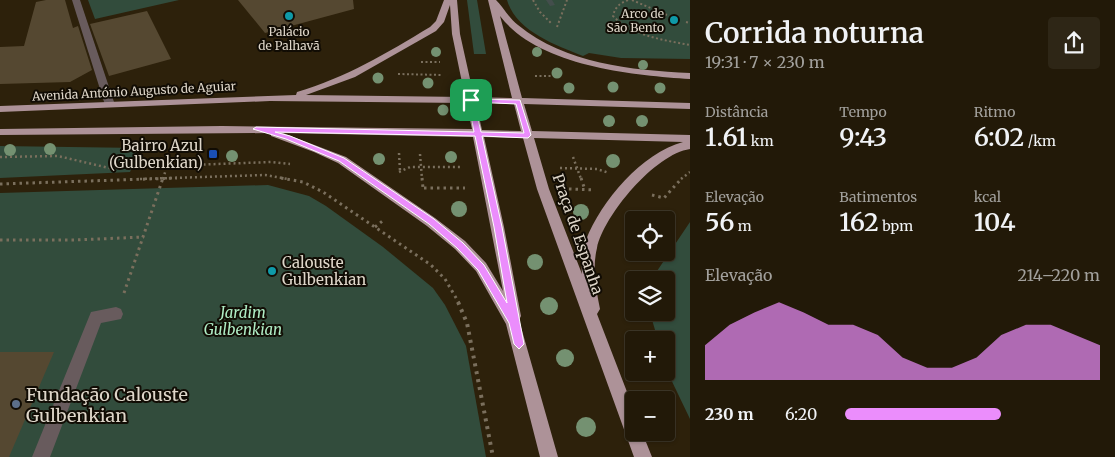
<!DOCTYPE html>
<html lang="pt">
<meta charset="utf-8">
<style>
body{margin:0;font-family:Merriweather,serif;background:#2e2616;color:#f1f3f6;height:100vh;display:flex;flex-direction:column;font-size:19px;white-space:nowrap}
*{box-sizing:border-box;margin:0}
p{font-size:16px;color:#a2a09c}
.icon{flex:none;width:28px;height:28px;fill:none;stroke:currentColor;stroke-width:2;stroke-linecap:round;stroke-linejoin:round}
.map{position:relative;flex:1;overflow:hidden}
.details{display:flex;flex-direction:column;background:#221908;width:425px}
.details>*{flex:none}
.fabs{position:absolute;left:625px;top:211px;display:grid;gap:10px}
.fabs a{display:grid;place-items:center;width:50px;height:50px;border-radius:5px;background:#221908;box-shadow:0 1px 4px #0004,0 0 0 1px #3f3829;font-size:25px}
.pin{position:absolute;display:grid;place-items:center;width:42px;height:42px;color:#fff;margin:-21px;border-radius:10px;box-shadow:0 2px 8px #0006}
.round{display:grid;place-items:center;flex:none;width:52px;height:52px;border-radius:5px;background:#2e2616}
.summary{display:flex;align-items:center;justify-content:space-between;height:85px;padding:0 15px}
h1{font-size:28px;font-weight:600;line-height:38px}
.stats{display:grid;grid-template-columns:repeat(3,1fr);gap:8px;height:85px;padding:5px 15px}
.stats div{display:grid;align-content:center}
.stats b{font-size:25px;font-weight:600}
.stats small{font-size:14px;font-weight:400}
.stats p{font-size:14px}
.chart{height:140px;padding:10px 15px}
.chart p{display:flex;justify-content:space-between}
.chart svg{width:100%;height:90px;margin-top:5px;fill:#eb8dfc;opacity:.7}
ul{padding:0 15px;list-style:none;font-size:16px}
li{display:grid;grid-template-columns:80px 60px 1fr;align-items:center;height:38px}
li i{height:12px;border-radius:6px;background:#eb8dfc}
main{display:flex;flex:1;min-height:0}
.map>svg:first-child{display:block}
.green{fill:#324c3c}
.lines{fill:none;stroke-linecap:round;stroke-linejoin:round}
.stream{fill:#434e4c;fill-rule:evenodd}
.building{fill:#554831}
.path-far3{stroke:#7a6f5d;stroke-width:2;stroke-dasharray:2 2.5;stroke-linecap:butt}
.path-far2{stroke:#7a6f5d;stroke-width:2.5;stroke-dasharray:2 3;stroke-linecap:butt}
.path-far1{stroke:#7a6f5d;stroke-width:3;stroke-dasharray:2.5 4;stroke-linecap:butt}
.path{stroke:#7a6f5d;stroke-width:4;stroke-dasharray:3 5;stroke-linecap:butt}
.lane{fill:#685b5d;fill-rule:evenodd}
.street{fill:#685b5d;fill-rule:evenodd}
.primary{fill:#ad9298;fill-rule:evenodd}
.tree{fill:#749171}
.route{fill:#eb8dfc;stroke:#fff;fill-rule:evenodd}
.culture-dot{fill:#0f9aa8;stroke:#110c04;stroke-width:2}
.transit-dot{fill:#1a4fb4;stroke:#110c04;stroke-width:2}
.service-dot{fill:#5c6f8a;stroke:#110c04;stroke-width:2}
.labels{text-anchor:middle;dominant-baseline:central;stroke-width:4;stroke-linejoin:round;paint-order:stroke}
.far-poi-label{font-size:12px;fill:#ded6c9;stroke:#110c04;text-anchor:end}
.far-street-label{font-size:12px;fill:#ded6c9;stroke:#110c04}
.poi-label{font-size:15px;fill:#ded6c9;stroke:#110c04;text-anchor:end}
.street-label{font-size:15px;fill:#ded6c9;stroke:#110c04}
.park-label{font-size:15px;font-style:italic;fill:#afedc5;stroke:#110c04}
.near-poi-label{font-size:18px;fill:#ded6c9;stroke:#110c04;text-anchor:start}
</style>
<main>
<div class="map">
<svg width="690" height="457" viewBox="0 0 690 457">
<rect width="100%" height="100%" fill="#2d210b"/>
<g class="green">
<path d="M88 0H179L95 19Z"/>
<path d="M467 0H477L486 54H474Z"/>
<path d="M507 0H690V59L621 58 589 53 583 56C555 45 516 31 507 0Z"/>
<path d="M0 146 140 148 130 172 0 178Z"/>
<path d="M268 185 309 196 326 206 383 247 433 288 445 305 466 346 486 457H0V193Z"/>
<path d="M690 222V419L666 369V340H658L650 313 666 312V280H651Z"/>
</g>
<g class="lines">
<path class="stream" d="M546 0H552L555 5 550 6Z"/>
</g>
<g class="building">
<path d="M46 0H65L73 28 78 26 92 70 70 82 0 84V47L24 46 36 2Z"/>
<path d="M238 0H353L354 9 265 33Z"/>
<path d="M147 11 171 59 109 76 90 24Z"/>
<path d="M0 352H54L9 457H0Z"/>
</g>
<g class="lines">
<g class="path-far3">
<path d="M533 0 540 12 552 24"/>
<path d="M628 0C620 3 615 7 613 16 633 36 663 40 690 45"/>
<path d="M632 0 667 15"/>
<path d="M686 22 690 23"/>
<path d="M557 27 567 0"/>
<path d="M421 62H440"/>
<path d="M398 74 442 75"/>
<path d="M535 76H559"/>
</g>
<g class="path-far2">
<path d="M399 153 400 171"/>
<path d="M420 154 422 179"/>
<path d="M0 157 58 156 109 168 271 162 290 164"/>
<path d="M573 157 581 179"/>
<path d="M560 168 597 169 609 173"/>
<path d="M399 172 410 167H462"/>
<path d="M140 179 265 175 288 179"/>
<path d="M163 179 167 166"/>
<path d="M681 179 690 172"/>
</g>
<g class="path-far1">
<path d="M281 178 303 182 323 192 431 265 445 279 459 303"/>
<path d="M422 178 423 188"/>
<path d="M581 178 585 190"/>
<path d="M0 184 177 178"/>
<path d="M424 188H465"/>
<path d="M569 189 595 190"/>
<path d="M652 195 664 198 682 178"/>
<path d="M635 212 649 220"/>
<path d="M375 227 385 219"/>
<path d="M0 240H75L144 237"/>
<path d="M124 293 163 178"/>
</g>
<path class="path" d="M458 302 467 323 493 457"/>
<path class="lane" d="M116 307 121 309 123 314 121 319 101 323 50 457H32L91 312Z"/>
<path class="street" d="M72 0H80L115 105 113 107H107L105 105Z"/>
<path class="primary" d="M444 0H457L460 34 474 97 512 98 488 0H496C503 7 509 18 518 25 566 64 631 70 690 73V79C632 75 538 66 500 16L522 98 690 103V109L524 104 532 131 690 135V149C655 154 604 215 597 248 592 268 596 289 600 309L597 314 634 410V432H642L652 457H634L537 189 523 138 484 137 504 227 521 316 519 320 558 457H540L506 324 476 271 455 249 427 226 338 163 314 152 271 136V133L0 135V129L222 126 472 129 466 103 270 101 0 112V106L296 95 297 92C345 78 387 53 430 27L436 21ZM450 5 452 34 465 97 306 95 355 77 436 31 444 22ZM476 103 514 104 521 131 482 130ZM283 133 473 137 503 291 486 263 465 241 435 218 346 157ZM534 138 683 142C642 153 601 201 586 240 582 251 581 263 582 274L549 189Z"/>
</g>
<g class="tree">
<circle cx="436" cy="52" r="5"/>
<circle cx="537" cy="52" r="5"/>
<circle cx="643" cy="65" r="5"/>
<circle cx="557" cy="73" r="5.5"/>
<circle cx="378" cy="78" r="5.5"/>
<circle cx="428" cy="83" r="5.5"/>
<circle cx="613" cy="87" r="5.5"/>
<circle cx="569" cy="88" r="5.5"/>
<circle cx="660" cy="88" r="5.5"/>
<circle cx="443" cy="110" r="5.5"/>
<circle cx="609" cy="121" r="6"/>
<circle cx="642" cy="121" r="6"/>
<circle cx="50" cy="149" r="6"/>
<circle cx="10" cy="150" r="6"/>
<circle cx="232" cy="156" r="6"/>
<circle cx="451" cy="157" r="6"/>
<circle cx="379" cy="159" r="6"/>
<circle cx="613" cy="161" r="7"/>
<circle cx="459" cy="209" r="8"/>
<circle cx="581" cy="212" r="8"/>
<circle cx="535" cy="262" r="8"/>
<circle cx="549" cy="306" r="9"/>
<circle cx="565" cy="358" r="9"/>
<circle cx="586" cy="427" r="10"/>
</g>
<path class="route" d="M468 99 520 100 531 135 528 138 482 136 502 227 524 344 519 349 514 344 509 323 478 270 457 248 429 224 339 161 286 139 253 129 256 127 474 132ZM474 102 516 104 524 133 481 132ZM275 132 475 136 494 227 507 303 484 265 463 243 434 219 344 158 290 136Z"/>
<g class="culture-dot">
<circle cx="289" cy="16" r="5"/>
<circle cx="674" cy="20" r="5"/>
<circle cx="272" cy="271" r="5"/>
</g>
<rect class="transit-dot" x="208" y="149" width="10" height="10" rx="2.5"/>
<circle class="service-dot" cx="16" cy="404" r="5"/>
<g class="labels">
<g class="far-poi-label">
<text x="664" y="13">Arco de<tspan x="664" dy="14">São Bento</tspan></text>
<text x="289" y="31" text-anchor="middle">Palácio<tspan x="289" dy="14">de Palhavã</tspan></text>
</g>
<g class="far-street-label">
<text transform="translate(134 91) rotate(-3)">Avenida António Augusto de Aguiar</text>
</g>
<g class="poi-label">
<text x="203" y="145">Bairro Azul<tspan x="203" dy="17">(Gulbenkian)</tspan></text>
<text x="282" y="262" text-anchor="start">Calouste<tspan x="282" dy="17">Gulbenkian</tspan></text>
</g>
<g class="street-label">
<text transform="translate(578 234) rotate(71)">Praça de Espanha</text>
</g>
<g class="park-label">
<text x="243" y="312">Jardim<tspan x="243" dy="17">Gulbenkian</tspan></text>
</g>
<g class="near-poi-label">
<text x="26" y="394">Fundação Calouste<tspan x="26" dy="21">Gulbenkian</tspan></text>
</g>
</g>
</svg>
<div class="fabs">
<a><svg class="icon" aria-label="locate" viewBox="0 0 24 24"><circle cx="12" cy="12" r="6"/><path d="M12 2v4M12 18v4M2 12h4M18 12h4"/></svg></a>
<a><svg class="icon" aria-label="layers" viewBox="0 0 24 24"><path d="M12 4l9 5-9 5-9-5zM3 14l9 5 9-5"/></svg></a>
<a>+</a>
<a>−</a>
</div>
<div class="pin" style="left:471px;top:100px;background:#1e9e55"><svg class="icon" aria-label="arrive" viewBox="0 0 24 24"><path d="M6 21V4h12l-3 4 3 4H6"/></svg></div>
</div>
<section class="details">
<div class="summary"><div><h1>Corrida noturna</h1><p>19:31 · 7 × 230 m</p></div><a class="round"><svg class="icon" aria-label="share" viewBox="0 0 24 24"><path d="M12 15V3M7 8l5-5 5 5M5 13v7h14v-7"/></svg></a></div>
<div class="stats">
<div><p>Distância</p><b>1.61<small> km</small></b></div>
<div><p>Tempo</p><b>9:43</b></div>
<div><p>Ritmo</p><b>6:02<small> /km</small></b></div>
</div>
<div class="stats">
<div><p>Elevação</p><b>56<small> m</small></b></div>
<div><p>Batimentos</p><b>162<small> bpm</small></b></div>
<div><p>kcal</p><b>104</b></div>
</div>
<div class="chart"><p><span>Elevação</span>214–220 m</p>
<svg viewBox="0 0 160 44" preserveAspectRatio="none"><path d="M0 44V27L10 17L20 11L30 6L40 11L50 17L60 17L70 22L80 33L90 38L100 38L110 33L120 22L130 17L140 17L150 22L160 27V44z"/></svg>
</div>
<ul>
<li><b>230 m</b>6:20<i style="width:61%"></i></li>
</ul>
</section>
</main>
